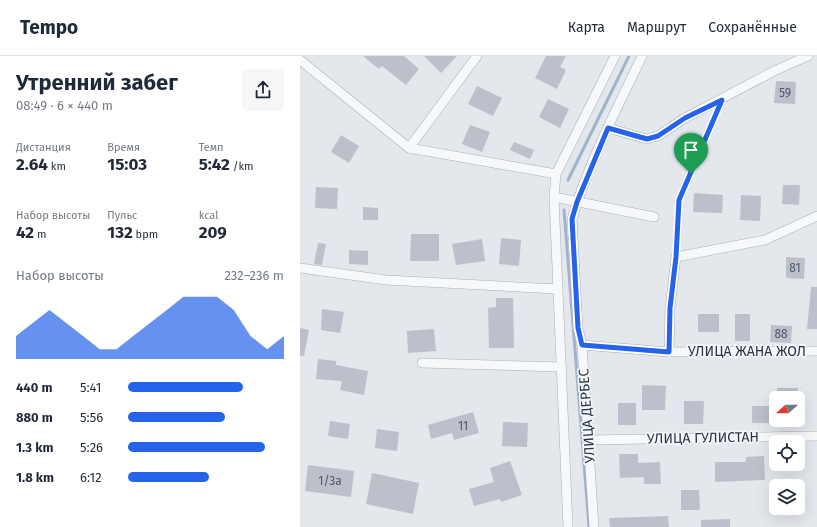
<!DOCTYPE html>
<html lang="ru">
<meta charset="utf-8">
<style>
body{margin:0;font-family:"Fira Sans",sans-serif;background:#f6f6f7;color:#1f2937;height:100vh;display:flex;flex-direction:column;font-size:15px;white-space:nowrap}
*{box-sizing:border-box;margin:0}
p{font-size:13px;color:#747a83}
.icon{flex:none;width:22px;height:22px;fill:none;stroke:currentColor;stroke-width:2;stroke-linecap:round;stroke-linejoin:round}
.map{position:relative;flex:1;overflow:hidden}
.details{display:flex;flex-direction:column;background:#fff;width:300px}
.details>*{flex:none}
.needle{width:26px;rotate:249deg}
.controls{position:absolute;left:469px;top:335px;display:grid;gap:8px}
.controls a{display:grid;place-items:center;width:36px;height:36px;border-radius:6px;background:#fff;box-shadow:0 4px 16px #0002;font-size:20px}
.pin{position:absolute;display:grid;place-items:center;width:34px;height:34px;color:#fff;margin:-41px -17px;border-radius:50% 50% 50% 0;rotate:-45deg;box-shadow:0 0 4px #0007}
.pin .icon{rotate:45deg}
.round{display:grid;place-items:center;flex:none;width:42px;height:42px;border-radius:6px;background:#f6f6f7}
.head{display:flex;align-items:center;justify-content:space-between;height:68px;padding:0 16px}
h1{font-size:22px;font-weight:700;line-height:30px}
.metrics{display:grid;grid-template-columns:repeat(3,1fr);gap:6px;height:68px;padding:4px 16px}
.metrics div{display:grid;align-content:center}
.metrics b{font-size:17px;font-weight:700}
.metrics small{font-size:11px;font-weight:400}
.metrics p{font-size:11px}
.chart{height:112px;padding:8px 16px}
.chart p{display:flex;justify-content:space-between}
.chart svg{width:100%;height:72px;margin-top:4px;fill:#2563eb;opacity:.7}
ul{padding:0 16px;list-style:none;font-size:13px}
li{display:grid;grid-template-columns:64px 48px 1fr;align-items:center;height:30px}
li i{height:10px;border-radius:5px;background:#2563eb}
header{display:flex;align-items:center;gap:24px;box-sizing:border-box;height:56px;padding:0 20px;background:#fff;border-bottom:1px solid #e0e1e3}
header strong{font-size:19px}
nav{display:flex;gap:22px;margin-inline-start:auto;font-size:14px}
main{display:flex;flex:1;min-height:0}
.map>svg:first-child{display:block}
.lines{fill:none;stroke-linecap:round;stroke-linejoin:round}
.stream{stroke:#9fb4cc;stroke-width:3}
.building{fill:#bbc0ca}
.minor-casing{stroke:#a9aeb7;stroke-width:10}
.path{stroke:#c2c5cb;stroke-width:2;stroke-dasharray:3 3;stroke-linecap:butt}
.minor{stroke:#f7f8fa;stroke-width:9}
.route-casing{stroke:#fff;stroke-width:8}
.route{stroke:#2563eb;stroke-width:5}
.labels{text-anchor:middle;dominant-baseline:central;stroke-width:3.5;stroke-linejoin:round;paint-order:stroke}
.number-label{font-size:12px;fill:#4f5766}
.street-label{font-size:14px;fill:#2b3445;stroke:#f4f6f9}
</style>
<header>
<strong>Tempo</strong>
<nav><a>Карта</a><a>Маршрут</a><a>Сохранённые</a></nav>
</header>
<main>
<section class="details">
<div class="head"><div><h1>Утренний забег</h1><p>08:49 · 6 × 440 m</p></div><a class="round"><svg class="icon" aria-label="share" viewBox="0 0 24 24"><path d="M12 15V3M7 8l5-5 5 5M5 13v7h14v-7"/></svg></a></div>
<div class="metrics">
<div><p>Дистанция</p><b>2.64<small> km</small></b></div>
<div><p>Время</p><b>15:03</b></div>
<div><p>Темп</p><b>5:42<small> /km</small></b></div>
</div>
<div class="metrics">
<div><p>Набор высоты</p><b>42<small> m</small></b></div>
<div><p>Пульс</p><b>132<small> bpm</small></b></div>
<div><p>kcal</p><b>209</b></div>
</div>
<div class="chart"><p><span>Набор высоты</span>232–236 m</p>
<svg viewBox="0 0 160 44" preserveAspectRatio="none"><path d="M0 44V30L10 22L20 14L30 22L40 30L50 38L60 38L70 30L80 22L90 14L100 6L110 6L120 6L130 14L140 30L150 38L160 30V44z"/></svg>
</div>
<ul>
<li><b>440 m</b>5:41<i style="width:74%"></i></li>
<li><b>880 m</b>5:56<i style="width:62%"></i></li>
<li><b>1.3 km</b>5:26<i style="width:88%"></i></li>
<li><b>1.8 km</b>6:12<i style="width:52%"></i></li>
</ul>
</section>
<div class="map">
<svg width="517" height="471" viewBox="0 0 517 471">
<rect width="100%" height="100%" fill="#e4e7ec"/>
<g class="lines">
<g class="stream">
<path d="M268 124 329 0"/>
<path d="M264 154 289 471"/>
</g>
</g>
<g class="building">
<path d="M63 0H104L119 13 106 29 82 10 79 13Z"/>
<path d="M124 0H157L141 17Z"/>
<path d="M246 0H266L260 11 266 14 257 33 235 22Z"/>
<path d="M476 25 496 26 495 48 474 47Z"/>
<path d="M177 30 202 42 193 60 168 48Z"/>
<path d="M248 43 269 53 260 72 239 61Z"/>
<path d="M170 69 190 76 182 96 162 88Z"/>
<path d="M41 79 59 90 49 107 31 96Z"/>
<path d="M214 86 234 94 230 103 210 94Z"/>
<path d="M483 129H500L499 149 482 148Z"/>
<path d="M16 131 38 132 37 153 15 152Z"/>
<path d="M394 137 423 139 422 157 393 156Z"/>
<path d="M441 139 461 140 460 165 440 164Z"/>
<path d="M63 151 78 152V164H63Z"/>
<path d="M111 178H139V205H110Z"/>
<path d="M201 182 221 184 219 210 199 208Z"/>
<path d="M182 183 185 205 156 209 152 188Z"/>
<path d="M18 187 26 188 22 209 14 208Z"/>
<path d="M49 194 68 195V209L49 208Z"/>
<path d="M486 201 505 202 504 223 486 222Z"/>
<path d="M511 231H517V273H507Z"/>
<path d="M196 242H213L214 292H189L188 252 196 251Z"/>
<path d="M22 253 44 256 40 277 21 274Z"/>
<rect x="398" y="258" width="21" height="18"/>
<rect x="435" y="258" width="15" height="27"/>
<path d="M471 269 492 270 491 287 470 286Z"/>
<path d="M0 272 9 274 4 300H0Z"/>
<path d="M134 273 136 295 108 297 107 275Z"/>
<path d="M18 303 36 305V309L68 315 64 339 40 334 42 325 16 323Z"/>
<path d="M342 329 366 330 365 354H342Z"/>
<rect x="477" y="332" width="21" height="10"/>
<path d="M384 345H404L403 368H384Z"/>
<rect x="318" y="347" width="18" height="22"/>
<rect x="452" y="350" width="19" height="17"/>
<path d="M173 356 179 377 154 384 152 377 131 383 128 369Z"/>
<path d="M30 365 50 368 48 383 28 380Z"/>
<path d="M203 366 228 367 227 391 202 390Z"/>
<path d="M77 373 99 376 97 395 75 392Z"/>
<path d="M319 398H338V407L360 406 361 428H344V421L320 422Z"/>
<path d="M464 400 465 424 415 426V406H446V401Z"/>
<path d="M210 405 222 439 201 446 200 443 174 450 169 433 194 426 190 412Z"/>
<path d="M8 409 54 415 51 441 5 435Z"/>
<path d="M72 417 119 427 113 458 66 448Z"/>
<path d="M381 434H399L400 454H381Z"/>
<path d="M368 460 369 471H310L309 462Z"/>
<path d="M430 463V471H401V464Z"/>
</g>
<g class="lines">
<defs>
<g id="minor">
<path d="M0 4 109 92 256 118"/>
<path d="M308 72 347 83 358 80 385 62 474 15 508 0"/>
<path d="M109 92 177 0"/>
<path d="M254 141 354 161"/>
<path d="M0 212 86 224 258 233"/>
<path d="M282 289 369 296 517 295"/>
<path d="M369 296 370 252 376 201 465 184 517 160"/>
<path d="M122 307 261 311"/>
<path d="M289 384 517 380"/>
<path d="M268 471 254 141 256 118 315 0"/>
<path d="M294 471 282 289 278 272 272 163C288 107 317 53 342 0"/>
</g>
</defs>
<use href="#minor" class="minor-casing"/>
<path class="path" d="M377 192 379 144 417 57"/>
<use href="#minor" class="minor"/>
</g>
<g class="lines">
<defs>
<path id="route" d="M422 44 379 144 376 201 370 252 369 296 282 289 278 272 272 163 277 146 308 72 347 83 358 80 385 62Z"/>
</defs>
<use href="#route" class="route-casing"/>
<use href="#route" class="route"/>
</g>
<g class="labels">
<g class="number-label">
<text x="485" y="37">59</text>
<text x="495" y="212">81</text>
<text x="481" y="278">88</text>
<text x="163" y="370">11</text>
<text x="30" y="425">1/3а</text>
</g>
<g class="street-label">
<text x="447" y="295">УЛИЦА ЖАНА ЖОЛ</text>
<text transform="translate(287 360) rotate(-94)">УЛИЦА ДЕРБЕС</text>
<text transform="translate(403 382) rotate(-1)">УЛИЦА ГУЛИСТАН</text>
</g>
</g>
</svg>
<div class="controls">
<a><svg class="needle" viewBox="-14 -14 28 28"><path d="M0-13l5 13h-10z" fill="#e53935"/><path d="M0 13l5-13h-10z" fill="#747a83"/></svg></a>
<a><svg class="icon" aria-label="locate" viewBox="0 0 24 24"><circle cx="12" cy="12" r="6"/><path d="M12 2v4M12 18v4M2 12h4M18 12h4"/></svg></a>
<a><svg class="icon" aria-label="layers" viewBox="0 0 24 24"><path d="M12 4l9 5-9 5-9-5zM3 14l9 5 9-5"/></svg></a>
</div>
<div class="pin" style="left:391px;top:118px;background:#1e9e55"><svg class="icon" aria-label="arrive" viewBox="0 0 24 24"><path d="M6 21V4h12l-3 4 3 4H6"/></svg></div>
</div>
</main>
